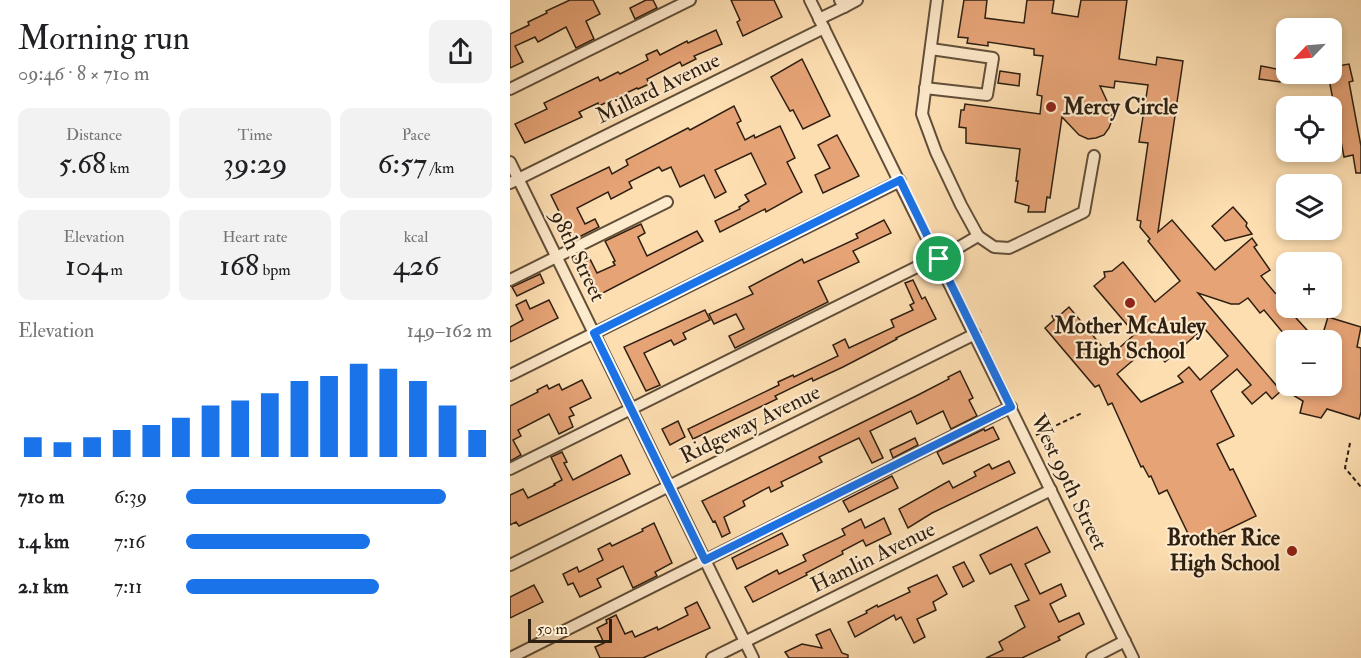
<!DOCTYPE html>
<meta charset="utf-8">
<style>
body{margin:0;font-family:"IM FELL Double Pica",serif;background:#f2f2f2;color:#202124;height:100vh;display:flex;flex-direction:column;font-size:22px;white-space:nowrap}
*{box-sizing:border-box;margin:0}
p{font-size:20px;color:#757577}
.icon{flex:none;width:33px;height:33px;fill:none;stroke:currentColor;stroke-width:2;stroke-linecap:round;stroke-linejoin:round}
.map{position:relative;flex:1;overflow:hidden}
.drawer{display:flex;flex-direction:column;background:#fff;width:510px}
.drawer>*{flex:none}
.needle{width:39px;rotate:245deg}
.controls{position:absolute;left:766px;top:18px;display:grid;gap:12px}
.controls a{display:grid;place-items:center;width:66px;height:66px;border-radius:12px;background:#fff;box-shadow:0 3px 9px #0003;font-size:30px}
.scale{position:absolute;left:18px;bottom:15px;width:84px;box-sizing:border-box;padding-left:6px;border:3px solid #2d1f11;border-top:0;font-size:16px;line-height:21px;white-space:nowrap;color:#2d1f11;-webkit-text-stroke:4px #feeacc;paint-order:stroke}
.pin{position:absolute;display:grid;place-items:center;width:51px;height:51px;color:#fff;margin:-26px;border:3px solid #fff;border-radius:50%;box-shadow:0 2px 6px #0007}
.round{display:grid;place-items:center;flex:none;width:63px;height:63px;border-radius:12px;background:#f2f2f2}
.summary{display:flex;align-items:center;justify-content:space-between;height:102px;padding:0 18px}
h1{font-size:33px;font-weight:600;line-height:45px}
.metrics{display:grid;grid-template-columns:repeat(3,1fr);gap:9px;height:102px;padding:6px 18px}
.metrics div{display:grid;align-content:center;border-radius:12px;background:#f2f2f2;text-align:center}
.metrics b{font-size:30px;font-weight:600}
.metrics small{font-size:16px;font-weight:400}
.metrics p{font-size:16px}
.chart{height:168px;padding:12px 18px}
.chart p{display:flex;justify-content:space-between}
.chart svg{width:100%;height:108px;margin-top:6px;stroke:#1a73e8;stroke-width:6}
ul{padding:0 18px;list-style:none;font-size:20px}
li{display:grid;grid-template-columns:96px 72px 1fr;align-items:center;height:45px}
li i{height:15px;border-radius:8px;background:#1a73e8}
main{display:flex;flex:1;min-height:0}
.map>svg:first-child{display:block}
.building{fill:#e6a376;stroke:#2d1f11;stroke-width:1.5;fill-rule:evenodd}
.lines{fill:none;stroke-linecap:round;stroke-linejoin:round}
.minor-casing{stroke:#614f39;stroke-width:14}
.path{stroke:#2d1f11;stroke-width:2;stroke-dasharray:4.5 3;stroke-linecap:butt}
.minor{stroke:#feeacc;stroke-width:10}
.route-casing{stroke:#fff;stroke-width:12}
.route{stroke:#1a73e8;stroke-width:8}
.poi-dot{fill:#8f2418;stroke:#feeacc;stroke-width:2}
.labels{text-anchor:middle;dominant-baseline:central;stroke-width:4.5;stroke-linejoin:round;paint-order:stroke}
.street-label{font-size:22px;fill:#2d1f11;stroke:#feeacc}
.poi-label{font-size:22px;font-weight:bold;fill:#2d1f11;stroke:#feeacc;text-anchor:start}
</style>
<main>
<section class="drawer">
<div class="summary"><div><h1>Morning run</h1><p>09:46 · 8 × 710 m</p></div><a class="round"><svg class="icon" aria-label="share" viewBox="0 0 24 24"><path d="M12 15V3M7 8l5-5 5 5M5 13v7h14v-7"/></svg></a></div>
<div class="metrics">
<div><p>Distance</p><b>5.68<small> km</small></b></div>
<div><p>Time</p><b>39:29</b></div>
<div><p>Pace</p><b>6:57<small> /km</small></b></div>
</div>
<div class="metrics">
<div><p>Elevation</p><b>104<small> m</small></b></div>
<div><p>Heart rate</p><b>168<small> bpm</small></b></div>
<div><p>kcal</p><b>426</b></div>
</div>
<div class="chart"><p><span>Elevation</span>149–162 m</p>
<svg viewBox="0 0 160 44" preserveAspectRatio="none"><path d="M5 44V36M15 44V38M25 44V36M35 44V33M45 44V31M55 44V28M65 44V23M75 44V21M85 44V18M95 44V13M105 44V11M115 44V6M125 44V8M135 44V13M145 44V23M155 44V33"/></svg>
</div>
<ul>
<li><b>710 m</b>6:39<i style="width:85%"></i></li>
<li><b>1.4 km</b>7:16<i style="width:60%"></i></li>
<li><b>2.1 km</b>7:11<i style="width:63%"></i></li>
</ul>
</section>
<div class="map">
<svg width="851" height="658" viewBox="0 0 851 658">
<rect width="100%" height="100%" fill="#fddeb1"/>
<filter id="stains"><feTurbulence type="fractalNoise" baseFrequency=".00333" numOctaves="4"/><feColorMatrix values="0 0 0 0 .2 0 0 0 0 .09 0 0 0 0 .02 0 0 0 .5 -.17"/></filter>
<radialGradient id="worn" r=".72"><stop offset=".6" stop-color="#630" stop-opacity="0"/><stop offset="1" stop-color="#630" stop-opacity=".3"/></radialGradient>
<g class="building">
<path d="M60 0H83L90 14 76 21 84 39 66 48 56 27 28 42 25 37 5 46 13 62 0 68V34L19 25 18 22 37 13 36 11Z"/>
<path d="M136 0H143L147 8 125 19 120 8Z"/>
<path d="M221 0H264L272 17 233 36 227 22 230 20Z"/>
<path d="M454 0H477L475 18 514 23 517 0H544L542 13 568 17 571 0H617L609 59 646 65 647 57 673 61 648 232 662 220 705 270 742 238 747 245 744 247 760 270 751 276 765 293 775 298 774 302 777 308 806 340H779L754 310 750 313 738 298 729 304H721L688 293 771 391 762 399 756 392 742 404 732 392 741 385 727 369 701 391 724 436 707 444 720 470 723 469 746 516 684 546 657 490 649 494 641 476 639 477 633 466 631 467 602 403 598 405 589 385 585 387 535 328 544 320 542 316 551 314 559 307 600 356 625 334 584 286 595 277 594 272 602 271 613 262 645 302 670 281 638 241 640 239 630 227 631 221 627 220 638 143 629 142 638 85 605 81 604 88 590 86 602 112V120L599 128 594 135 586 138 578 139 569 135 552 117 540 198 537 197 535 212H518L519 206 505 202 508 181H506L510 149 456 143V128L449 127 451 110H454L455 104 530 114 532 96 527 95 533 56 524 55V49L478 42V46L457 43 458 38 448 37ZM694 328 718 356 690 380 679 367 668 376 673 382 631 402 607 374 641 345 655 362Z"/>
<path d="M206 30 212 44 184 56 186 59 172 66 170 62 137 79 139 84 128 89 127 88 89 106 88 103 69 112 72 117 15 143 5 124 37 109 34 103 88 77 90 81 108 72 110 74 138 60 136 55 147 50 150 55 177 41 178 43Z"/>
<path d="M292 59 320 116 293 129 283 110 280 111 261 77Z"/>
<path d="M839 64 843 81 839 82 851 146V173H846L843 155 834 157 818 74H822V67Z"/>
<path d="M751 66 772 70 770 82 749 79Z"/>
<path d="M490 71 510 74 509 86 488 83Z"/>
<path d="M224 106 231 121 227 123 235 140 244 135 245 138 270 126 285 158 277 162 292 192 256 212 255 209 210 232 205 221 230 209 229 207 239 201 235 195 256 184 241 153 205 170 216 192 205 198 194 175 170 187 161 167 152 171 149 167 119 182 122 188 101 199 98 192 67 208 75 224 85 219 89 227 63 240 41 195 99 167 102 174 118 165 116 160 178 128 180 130Z"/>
<path d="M327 135 349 176 313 193 305 175 320 168 308 145Z"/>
<path d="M723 207 737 223 736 226 742 234 715 241 702 226Z"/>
<path d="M374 220 381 233 343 251 349 262 308 281 318 302 225 348 219 336 234 329 226 314 204 324 199 314 243 294 239 287 292 259 294 263 348 238 346 234Z"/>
<path d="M131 224 135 233 128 237 137 256 187 231 193 241 87 296 73 264 69 266 65 256 76 251 87 273 105 265 103 262 105 261 95 241Z"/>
<path d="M30 274 34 283 7 296 2 287Z"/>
<path d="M403 280 412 299 415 297 426 319 386 338 387 339 333 367 303 381 302 378 265 396 267 399 183 439 178 429 269 385 268 382 283 375 284 377 328 356 323 345 335 339 339 348 384 327 381 320 403 310 400 305 404 303 395 283Z"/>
<path d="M16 300 20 309 39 300 48 318 0 342V327L13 320 6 305Z"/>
<path d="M195 310 200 320 173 333 176 339 164 345 161 340 134 353 150 385 136 391 114 347Z"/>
<path d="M818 317 851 327 847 347 851 348V412L849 419 817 409 811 418 790 413 793 401 768 386H822V340H811Z"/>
<path d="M450 371 463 398 459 400 467 416 441 429 433 411 407 424 401 411 360 431 373 458 362 463 349 438 309 457 312 462 271 482 273 486 261 492 259 487 233 501 235 506 214 517 220 533 212 537 205 521 203 522 192 501 408 395 439 379 438 377Z"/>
<path d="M72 380 81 398 60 408 64 415 59 417 63 427 49 434 39 414 8 430 11 436 3 440 11 455 0 461V406L28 392 27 390 37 385 39 389 49 384 52 390Z"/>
<path d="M168 421 175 437 160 445 152 429Z"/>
<path d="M483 427 489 439 433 464 427 452 474 429 475 431Z"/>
<path d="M405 438 408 445 383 458 380 450Z"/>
<path d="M52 452 57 462 54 463 63 480 111 455 120 474 9 526 6 522 0 525V495L13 489 18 498 45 485 44 484 52 480 41 457Z"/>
<path d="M499 461 505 473 422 513 398 528 389 509 439 481 443 488 466 476 464 472 479 464 482 469Z"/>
<path d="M382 476 388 488 339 512 333 501Z"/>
<path d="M374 518 381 534 356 546 353 540 332 551 333 554 296 573 297 575 243 602 235 587 267 570 269 574 296 561 293 555 335 535 332 529 351 519 355 528Z"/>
<path d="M144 523 162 563 145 572 147 576 123 588 113 566 87 579 91 587 70 597 63 583 58 585 53 574 67 567 69 572 93 560 88 549 100 543 102 546 133 531 132 529Z"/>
<path d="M527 527 540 552 515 564 530 594 551 584 556 596 540 604 549 622 569 613 574 624 548 637 550 640 512 658H476L493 650 489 642 515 627 505 606 519 600 501 564 480 574 470 555Z"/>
<path d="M272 533 278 545 227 569 222 558Z"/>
<path d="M454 562 464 581 453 587 443 567Z"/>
<path d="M427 575 437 594 423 602 426 610 407 619 415 637 404 643 391 617 386 620 384 615 345 637 338 622 357 613 356 611 367 605 368 607 400 592 398 588Z"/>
<path d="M24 585 33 602 0 618V597Z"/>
<path d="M187 602 200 628 133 658H90L85 647 94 643 87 628 97 623 96 620 106 615 115 634 122 631 125 637 147 627 148 630 178 615 175 608Z"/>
<path d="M320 629 332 653 338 655V658H279L275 652 292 644 312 648 306 635Z"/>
</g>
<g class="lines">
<defs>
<g id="minor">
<path d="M300 0 623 658"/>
<path d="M427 0 412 114 426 152 451 205 468 236 429 259"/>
<path d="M334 7 347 0"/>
<path d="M309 19 334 7 330 0"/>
<path d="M415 88 477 95 483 58 421 49"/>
<path d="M0 89 180 0"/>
<path d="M0 162 243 658"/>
<path d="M0 183 314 28"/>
<path d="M468 236 484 247 499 248 574 212 584 156"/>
<path d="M0 280 157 202"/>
<path d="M0 375 390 181"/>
<path d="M0 469 427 257"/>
<path d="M0 565 465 334"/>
<path d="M0 658 501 407"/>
<path d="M202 658 541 490"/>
<path d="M582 658 615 641"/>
</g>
</defs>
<use href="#minor" class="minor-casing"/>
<g class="path">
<path d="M526 435 572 413"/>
<path d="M840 443 835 468 851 487"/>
</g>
<use href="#minor" class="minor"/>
</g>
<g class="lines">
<defs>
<path id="route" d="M390 180 501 407 195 560 84 333Z"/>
</defs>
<use href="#route" class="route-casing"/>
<use href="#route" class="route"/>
</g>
<g class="poi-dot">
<circle cx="541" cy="107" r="6"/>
<circle cx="620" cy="303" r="6"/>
<circle cx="782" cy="551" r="6"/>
</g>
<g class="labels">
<g class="street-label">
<text transform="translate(148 88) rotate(-26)">Millard Avenue</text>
<text transform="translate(68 256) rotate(64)">98th Street</text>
<text transform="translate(240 424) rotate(-26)">Ridgeway Avenue</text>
<text transform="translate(559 482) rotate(64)">West 99th Street</text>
<text transform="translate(363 557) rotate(-26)">Hamlin Avenue</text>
</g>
<g class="poi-label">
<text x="553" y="107">Mercy Circle</text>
<text x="620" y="326" text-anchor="middle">Mother McAuley<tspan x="620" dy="25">High School</tspan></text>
<text x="770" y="538" text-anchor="end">Brother Rice<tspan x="770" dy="25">High School</tspan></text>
</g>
</g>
<rect width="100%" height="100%" filter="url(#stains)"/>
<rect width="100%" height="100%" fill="url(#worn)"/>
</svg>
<div class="controls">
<a><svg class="needle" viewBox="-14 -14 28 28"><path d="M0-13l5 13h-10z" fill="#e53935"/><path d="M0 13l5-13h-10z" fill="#757577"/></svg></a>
<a><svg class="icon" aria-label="locate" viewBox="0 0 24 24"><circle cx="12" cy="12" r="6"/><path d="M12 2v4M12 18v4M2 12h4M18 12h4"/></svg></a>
<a><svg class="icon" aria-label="layers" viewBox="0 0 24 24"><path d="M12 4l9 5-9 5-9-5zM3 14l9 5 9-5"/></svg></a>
<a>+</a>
<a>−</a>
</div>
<div class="scale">50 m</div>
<div class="pin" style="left:429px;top:259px;background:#1e9e55"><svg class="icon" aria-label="arrive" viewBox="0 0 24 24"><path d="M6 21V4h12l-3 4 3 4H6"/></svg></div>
</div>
</main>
